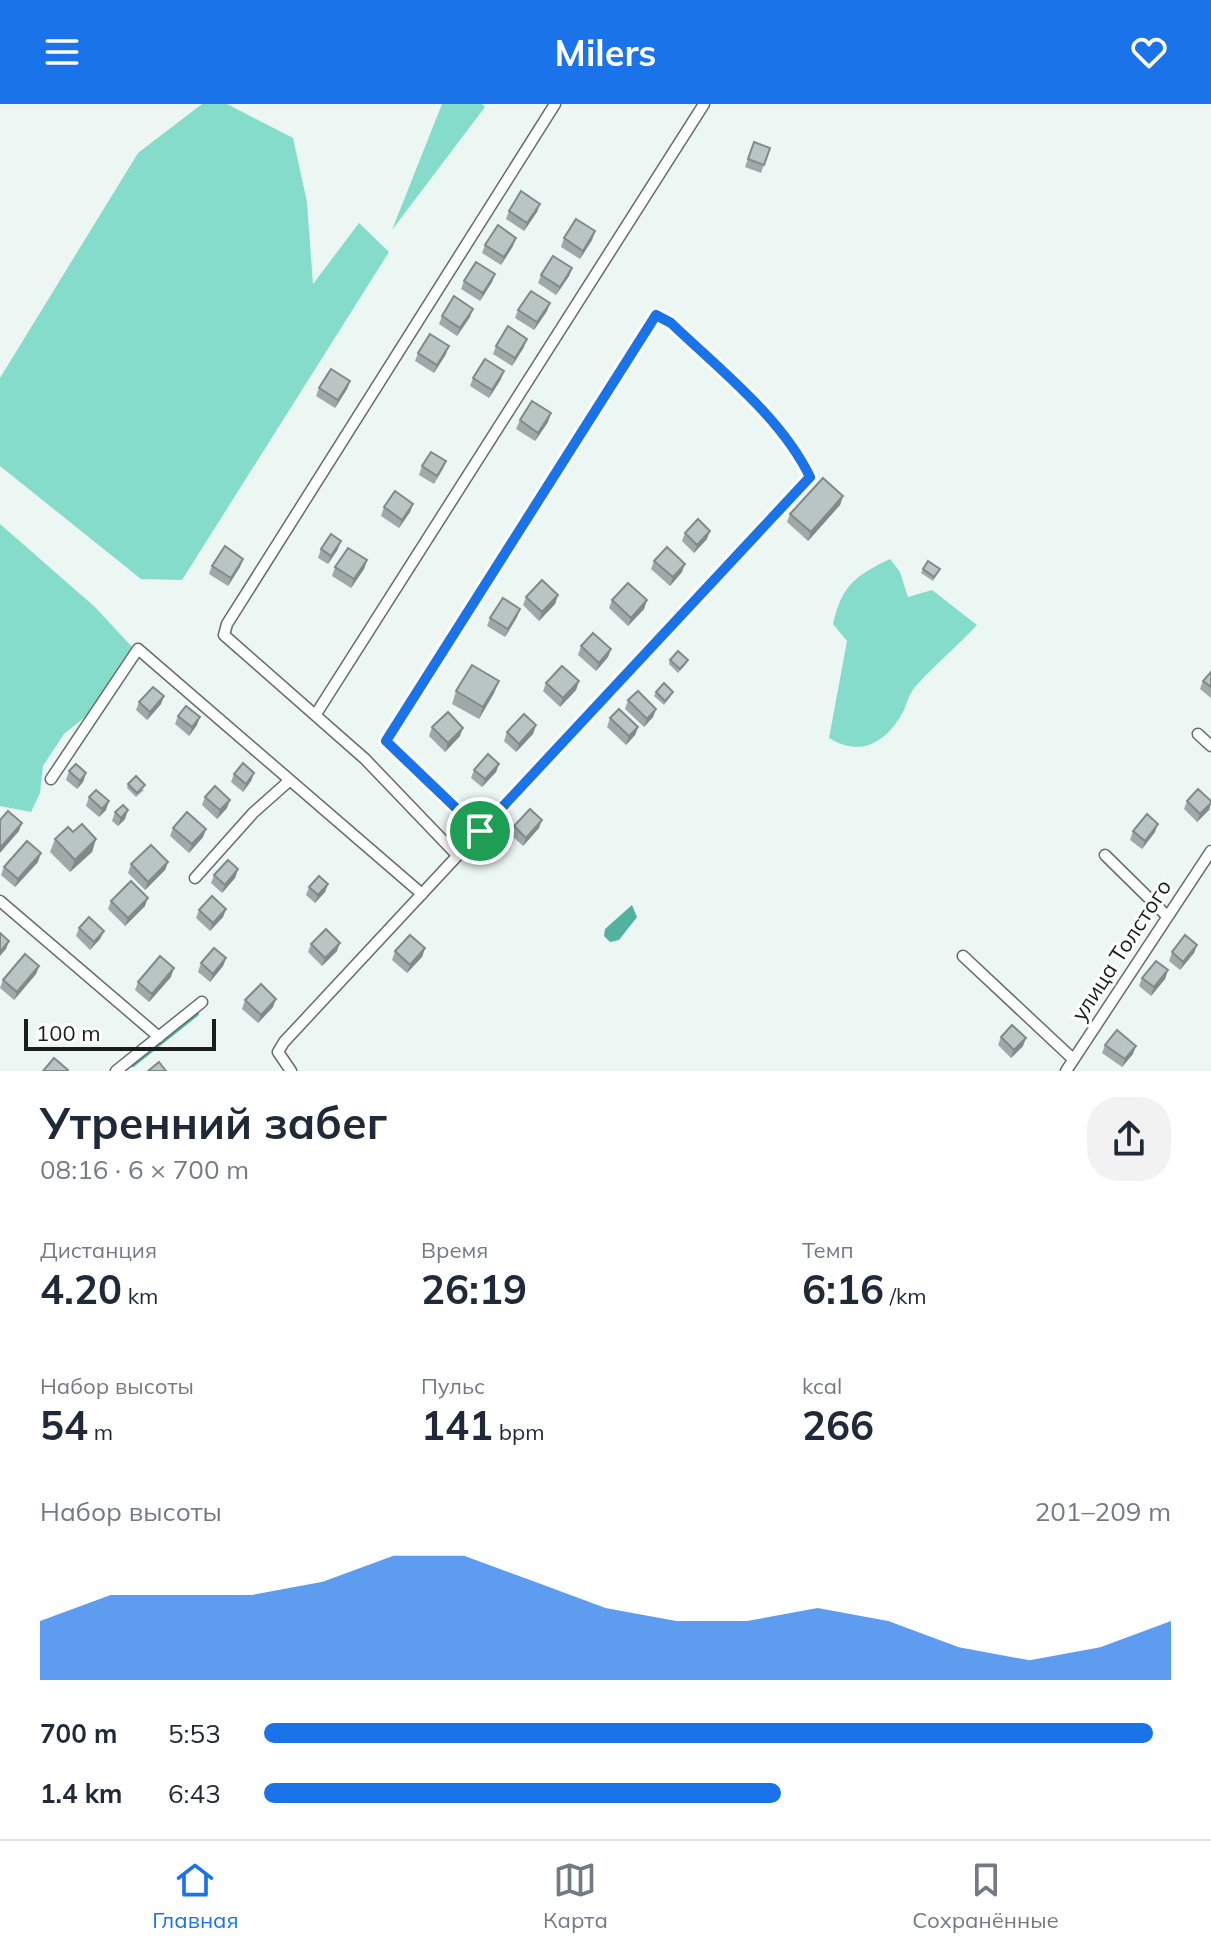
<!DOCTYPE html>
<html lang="ru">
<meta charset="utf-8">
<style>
body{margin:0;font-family:Mulish,sans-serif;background:#f2f2f3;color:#1f2937;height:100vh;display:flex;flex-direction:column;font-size:30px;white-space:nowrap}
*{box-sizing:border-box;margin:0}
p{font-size:26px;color:#747a83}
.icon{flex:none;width:44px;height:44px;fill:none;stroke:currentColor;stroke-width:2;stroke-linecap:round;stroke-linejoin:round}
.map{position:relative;height:967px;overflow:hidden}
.side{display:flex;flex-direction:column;background:#fff;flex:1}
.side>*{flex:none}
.scale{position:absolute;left:24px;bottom:20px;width:192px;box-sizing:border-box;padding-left:8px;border:4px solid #191d1c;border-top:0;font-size:22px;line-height:28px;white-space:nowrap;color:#191d1c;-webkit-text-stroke:6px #fff;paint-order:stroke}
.pin{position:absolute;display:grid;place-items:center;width:68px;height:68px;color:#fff;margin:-34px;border:4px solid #fff;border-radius:50%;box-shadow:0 2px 8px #0007}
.round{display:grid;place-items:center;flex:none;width:84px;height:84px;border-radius:32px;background:#f2f2f3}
.summary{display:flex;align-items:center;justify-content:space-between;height:136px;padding:0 40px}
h1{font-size:44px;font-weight:700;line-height:60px}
.metrics{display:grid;grid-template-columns:repeat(3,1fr);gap:12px;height:136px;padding:8px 40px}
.metrics div{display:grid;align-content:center}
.metrics b{font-size:40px;font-weight:700}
.metrics small{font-size:22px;font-weight:400}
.metrics p{font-size:22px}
.chart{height:224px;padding:16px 40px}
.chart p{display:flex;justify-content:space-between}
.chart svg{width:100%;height:144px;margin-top:8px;fill:#1a73e8;opacity:.7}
ul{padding:0 40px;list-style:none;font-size:26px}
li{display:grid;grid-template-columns:128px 96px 1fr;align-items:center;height:60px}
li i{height:20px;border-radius:10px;background:#1a73e8}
header{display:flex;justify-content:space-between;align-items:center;height:104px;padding:0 40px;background:#1a73e8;color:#fff;font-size:36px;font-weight:700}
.tab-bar{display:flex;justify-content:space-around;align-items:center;height:112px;border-top:2px solid #e0e1e3;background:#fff;font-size:22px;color:#747a83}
.tab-bar a{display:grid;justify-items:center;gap:4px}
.tab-bar .current{color:#1a73e8}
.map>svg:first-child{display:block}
.green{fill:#86dccb}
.water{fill:#53b1a0}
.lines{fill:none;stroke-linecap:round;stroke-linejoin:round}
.stream{stroke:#53b1a0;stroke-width:4}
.street-casing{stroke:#636d6b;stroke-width:13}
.street{stroke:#fff;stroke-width:10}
.wall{fill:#9fa9a7}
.shaded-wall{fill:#828a88}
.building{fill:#b9c5c2;stroke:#828a88;stroke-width:2}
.route-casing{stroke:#fff;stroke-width:16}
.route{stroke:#1a73e8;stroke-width:10}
.labels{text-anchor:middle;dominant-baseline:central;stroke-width:6;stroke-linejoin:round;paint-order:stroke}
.street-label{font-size:22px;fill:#191d1c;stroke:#fff}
</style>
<header><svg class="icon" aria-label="menu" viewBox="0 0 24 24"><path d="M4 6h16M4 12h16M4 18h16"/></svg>Milers<svg class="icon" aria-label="heart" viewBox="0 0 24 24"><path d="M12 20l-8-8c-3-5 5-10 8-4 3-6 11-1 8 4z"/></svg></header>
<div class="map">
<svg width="1211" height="967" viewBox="0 0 1211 967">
<rect width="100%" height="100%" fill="#ecf7f4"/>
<g class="green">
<path d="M202 0H227L293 34 307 98 313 180 359 119 389 148 182 476 141 475 0 362V274L138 49Z"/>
<path d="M442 0H482L485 3 392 126Z"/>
<path d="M0 420 95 503 133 544 85 613 64 630 43 662 40 689 31 708 0 702Z"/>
<path d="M890 455 900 468 908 493 932 486 977 521C958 542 933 562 915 583 910 589 907 598 904 606 887 638 862 654 829 634L847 537 833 520C842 481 855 472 890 455Z"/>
</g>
<path class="water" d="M632 801 637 813 619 836 610 838 604 832 605 825Z"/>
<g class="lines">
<path class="stream" d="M133 961 197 910"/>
<defs>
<g id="street">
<path d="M316 610 704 0"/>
<path d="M1198 630 1211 642"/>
<path d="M51 675 138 545 422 790"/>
<path d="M457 751 365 655 224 531 227 520 555 0"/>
<path d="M1105 751 1167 812"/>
<path d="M195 774 253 709 289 677"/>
<path d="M0 797 159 933"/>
<path d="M963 852 1073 955"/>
<path d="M116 967 202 898"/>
<path d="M291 967 278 948 284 938 810 373C782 312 720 266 671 219L656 211 386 637 480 727"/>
<path d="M1066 967 1211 747"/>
</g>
</defs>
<use href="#street" class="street-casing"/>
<use href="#street" class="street"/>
</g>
<g class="wall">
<path d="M754 38 770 44 761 69 745 63Z"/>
<path d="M540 100 537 108 524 127 506 115 509 107Z"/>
<path d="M595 127 592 136 580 155 561 143 564 134Z"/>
<path d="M485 141 513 142 501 161 482 149Z"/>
<path d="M572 164 569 172 556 191 538 179 541 171Z"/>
<path d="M495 170 492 178 480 197 461 185 464 177Z"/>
<path d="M550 199 547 207 534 226 515 214 518 206Z"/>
<path d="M442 212 470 213 457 232 439 220Z"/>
<path d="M496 242 524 243 512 262 493 250Z"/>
<path d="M418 249 446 250 434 269 415 257Z"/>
<path d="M473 274 501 275 489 294 470 282Z"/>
<path d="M350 277 347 285 335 304 316 292 319 284Z"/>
<path d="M520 316 548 318 535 337 516 325Z"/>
<path d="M446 357 443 365 434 380 419 371 422 362Z"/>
<path d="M843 392 840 401 808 437 787 418 790 410Z"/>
<path d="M413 400 410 408 399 424 381 412 384 403Z"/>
<path d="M685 429 707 435 694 449 682 437Z"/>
<path d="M321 445H338L328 460 318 454Z"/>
<path d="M243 455 240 463 228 482 209 470 212 462Z"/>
<path d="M367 456 364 465 351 484 332 472 335 463Z"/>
<path d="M654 457 682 468 670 482 651 465Z"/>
<path d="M923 465H940L933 477 921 469Z"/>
<path d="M558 491 555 500 539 517 523 501 526 493Z"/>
<path d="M612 496H647L644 505 628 522 609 504Z"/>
<path d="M517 513 505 533 487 522 490 514Z"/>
<path d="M581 542 611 545 608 553 596 567 578 551Z"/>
<path d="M670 556H688L686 560 678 569 669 560Z"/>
<path d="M1211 568V594L1200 585 1203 577Z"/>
<path d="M499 577 494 589 479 615 452 600 456 587Z"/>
<path d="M579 577 576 586 560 603 543 587 546 579Z"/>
<path d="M656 588 671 592 664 601 654 592Z"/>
<path d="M164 592 161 600 147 616 136 606 139 598Z"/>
<path d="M628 596 656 605 653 613 644 623 625 605Z"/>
<path d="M178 612 197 621 189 632 175 620Z"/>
<path d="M610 614 638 623 635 631 626 641 607 623Z"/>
<path d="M536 621 533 630 516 648 504 637 507 628Z"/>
<path d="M432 623 460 632 445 648 429 632Z"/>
<path d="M499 660 496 668 482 683 471 674 474 666Z"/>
<path d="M69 667 86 669 83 678 77 685 66 676Z"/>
<path d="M254 669 251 677 243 688 231 678 234 670Z"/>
<path d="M128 680 144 686 136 693 127 684Z"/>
<path d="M89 693 106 706 99 713 86 702Z"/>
<path d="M205 693 227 704 217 715 202 701Z"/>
<path d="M1187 697H1211V700L1209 706 1197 718 1184 705Z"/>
<path d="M115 708 125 715 118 722 112 717Z"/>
<path d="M514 722 539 724 523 742 511 731Z"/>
<path d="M173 724 206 725 203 733 189 749 170 732Z"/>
<path d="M1133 727 1155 728 1142 745 1130 736Z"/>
<path d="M73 728 96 735 92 748 70 768 50 748 55 735Z"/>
<path d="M38 758 15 783 1 771 4 763Z"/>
<path d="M168 758 165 766 145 786 128 769 131 760Z"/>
<path d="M238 765 235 774 222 789 211 779 214 771Z"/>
<path d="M328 780 325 788 315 799 306 791 309 783Z"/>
<path d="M111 797 145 802 125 822 108 805Z"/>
<path d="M226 805 223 813 210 827 196 814 199 806Z"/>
<path d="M79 824 104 827 100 835 90 846 76 832Z"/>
<path d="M311 840 337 847 322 862 308 848Z"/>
<path d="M1197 841 1194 849 1180 866 1169 857 1172 848Z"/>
<path d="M425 844 422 853 407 869 392 856 395 847Z"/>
<path d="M226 854 223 862 210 878 198 868 201 859Z"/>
<path d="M39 862 36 870 14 896 0 884 3 876Z"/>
<path d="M1168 866 1165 875 1151 892 1139 882 1142 874Z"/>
<path d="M171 873 149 898 135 886 138 878Z"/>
<path d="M245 896 273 903 258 919 242 905Z"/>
<path d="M1001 933 1023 942 1011 954 998 941Z"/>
<path d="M1105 941 1133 950 1122 963 1102 949Z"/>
</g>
<g class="shaded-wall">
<path d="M540 100 537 108 524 127 527 119Z"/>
<path d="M595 127 592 136 580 155 583 147Z"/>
<path d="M516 134 513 142 501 161 504 153Z"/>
<path d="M572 164 569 172 556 191 560 183Z"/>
<path d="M495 170 492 178 480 197 483 189Z"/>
<path d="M550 199 547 207 534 226 537 218Z"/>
<path d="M473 205 470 213 457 232 460 224Z"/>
<path d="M527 235 524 243 512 262 515 254Z"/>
<path d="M449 242 446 250 434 269 437 261Z"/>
<path d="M504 267 501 275 489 294 492 286Z"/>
<path d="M350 277 347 285 335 304 338 296Z"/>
<path d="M551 309 548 318 535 337 538 329Z"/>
<path d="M843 392 840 401 808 437 811 428Z"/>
<path d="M413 400 410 408 399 424 402 416Z"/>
<path d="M710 427 707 435 694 449 697 441Z"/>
<path d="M341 437 338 445 328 460 331 452Z"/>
<path d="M243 455 240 463 228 482 231 474Z"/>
<path d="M367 456 364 465 351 484 354 475Z"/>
<path d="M685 460 682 468 670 482 673 473Z"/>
<path d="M558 491 555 500 539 517 542 508Z"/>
<path d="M647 496 644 505 628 522 631 514Z"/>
<path d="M520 505 517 513 505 533 508 525Z"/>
<path d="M611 545 608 553 596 567 599 559Z"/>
<path d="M499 577 494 589 479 615 483 603Z"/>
<path d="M579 577 576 586 560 603 563 594Z"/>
<path d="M164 592 161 600 147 616 150 608Z"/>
<path d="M656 605 653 613 644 623 647 615Z"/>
<path d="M200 613 197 621 189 632 192 623Z"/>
<path d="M536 621 533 630 516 648 519 640Z"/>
<path d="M638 623 635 631 626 641 629 632Z"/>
<path d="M463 624 460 632 445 648 448 639Z"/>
<path d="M499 660 496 668 482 683 485 675Z"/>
<path d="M86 669 83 678 77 685 80 677Z"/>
<path d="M254 669 251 677 243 688 246 680Z"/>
<path d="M230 696 227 704 217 715 220 706Z"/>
<path d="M109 697 106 706 99 713 102 705Z"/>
<path d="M1211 699 1209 706 1197 718 1200 710Z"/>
<path d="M128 706 125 715 118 722 121 714Z"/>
<path d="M542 716 539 724 523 742 526 734Z"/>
<path d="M22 719 19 727 0 749V744Z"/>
<path d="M1158 720 1155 728 1142 745 1145 737Z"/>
<path d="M206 725 203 733 189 749 192 740Z"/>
<path d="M96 735 92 748 70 768 75 756Z"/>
<path d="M41 749 38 758 15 783 18 775Z"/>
<path d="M168 758 165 766 145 786 148 778Z"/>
<path d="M238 765 235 774 222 789 225 781Z"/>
<path d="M328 780 325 788 315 799 318 791Z"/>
<path d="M148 794 145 802 125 822 128 814Z"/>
<path d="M226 805 223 813 210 827 213 819Z"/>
<path d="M104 827 100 835 90 846 94 838Z"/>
<path d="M9 837 6 845 0 852V848Z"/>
<path d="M340 839 337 847 322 862 325 854Z"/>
<path d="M1197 841 1194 849 1180 866 1183 858Z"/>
<path d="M425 844 422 853 407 869 410 861Z"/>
<path d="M226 854 223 862 210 878 213 870Z"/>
<path d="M39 862 36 870 14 896 17 888Z"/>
<path d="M174 864 171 873 149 898 152 890Z"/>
<path d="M1168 866 1165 875 1151 892 1154 883Z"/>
<path d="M276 895 273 903 258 919 261 911Z"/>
<path d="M1026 934 1023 942 1011 954 1014 946Z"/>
<path d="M1136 942 1133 950 1122 963 1125 955Z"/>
</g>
<g class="building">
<path d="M754 38 770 44 764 61 748 55Z"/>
<path d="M521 87 540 100 527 119 509 107Z"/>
<path d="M576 115 595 127 583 147 564 134Z"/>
<path d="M498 121 516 134 504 153 485 141Z"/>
<path d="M553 152 572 164 560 183 541 171Z"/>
<path d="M476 158 495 170 483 189 464 177Z"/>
<path d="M531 187 550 199 537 218 518 206Z"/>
<path d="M454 192 473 205 460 224 442 212Z"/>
<path d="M508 222 527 235 515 254 496 242Z"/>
<path d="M430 230 449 242 437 261 418 249Z"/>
<path d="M485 255 504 267 492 286 473 274Z"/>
<path d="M331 265 350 277 338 296 319 284Z"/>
<path d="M532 297 551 309 538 329 520 316Z"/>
<path d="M431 348 446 357 437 372 422 362Z"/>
<path d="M823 374 843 392 811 428 790 410Z"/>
<path d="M395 387 413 400 402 416 384 403Z"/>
<path d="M698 415 710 427 697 441 685 429Z"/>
<path d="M331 430 341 437 331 452 321 445Z"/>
<path d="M225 442 243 455 231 474 212 462Z"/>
<path d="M667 443 685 460 673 473 654 457Z"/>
<path d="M348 444 367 456 354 475 335 463Z"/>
<path d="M928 457 940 465 934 473 923 465Z"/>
<path d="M542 476 558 491 542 508 526 493Z"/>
<path d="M628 479 647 496 631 514 612 496Z"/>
<path d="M503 494 520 505 508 525 490 514Z"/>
<path d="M593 529 611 545 599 559 581 542Z"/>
<path d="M678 547 688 556 680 565 670 556Z"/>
<path d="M472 561 499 577 483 603 456 587Z"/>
<path d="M562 562 579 577 563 594 546 579Z"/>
<path d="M1211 568V583L1203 577Z"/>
<path d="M664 579 673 588 665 597 656 588Z"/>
<path d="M153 583 164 592 150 608 139 598Z"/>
<path d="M638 587 656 605 647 615 628 596Z"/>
<path d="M186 602 200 613 192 623 178 612Z"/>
<path d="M619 605 638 623 629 632 610 614Z"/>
<path d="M448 608 463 624 448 639 432 623Z"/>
<path d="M524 610 536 621 519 640 507 628Z"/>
<path d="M488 650 499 660 485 675 474 666Z"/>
<path d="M243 659 254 669 246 680 234 670Z"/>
<path d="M76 660 86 669 80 677 69 667Z"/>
<path d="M136 672 145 681 137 689 128 680Z"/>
<path d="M215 682 230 696 220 706 205 693Z"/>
<path d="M1198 685 1211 697V699L1200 710 1187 697Z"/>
<path d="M96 686 109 697 102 705 89 693Z"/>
<path d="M123 701 128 706 121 714 115 708Z"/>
<path d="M530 705 542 716 526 734 514 722Z"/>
<path d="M8 707 22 719 0 744V716Z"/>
<path d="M187 708 206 725 192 740 173 724Z"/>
<path d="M1147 710 1158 720 1145 737 1133 727Z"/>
<path d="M82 720 96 735 75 756 55 735 68 723 73 728Z"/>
<path d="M27 737 41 749 18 775 4 763Z"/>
<path d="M151 741 168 758 148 778 131 760Z"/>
<path d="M228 756 238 765 225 781 214 771Z"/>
<path d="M319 772 328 780 318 791 309 783Z"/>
<path d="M131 777 148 794 128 814 111 797Z"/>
<path d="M212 792 226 805 213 819 199 806Z"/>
<path d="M89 813 104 827 94 838 79 824Z"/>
<path d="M326 825 340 839 325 854 311 840Z"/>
<path d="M0 829 9 837 0 848Z"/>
<path d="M410 831 425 844 410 861 395 847Z"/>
<path d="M1185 831 1197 841 1183 858 1172 848Z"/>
<path d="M214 844 226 854 213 870 201 859Z"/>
<path d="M25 850 39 862 17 888 3 876Z"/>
<path d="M160 852 174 864 152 890 138 878Z"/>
<path d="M1156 857 1168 866 1154 883 1142 874Z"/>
<path d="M261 880 276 895 261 911 245 896Z"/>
<path d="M1012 921 1026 934 1014 946 1001 933Z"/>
<path d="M1117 926 1136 942 1125 955 1105 941Z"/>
<path d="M54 954 68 966 67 967H43Z"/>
<path d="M159 958 166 967H148Z"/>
</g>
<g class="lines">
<defs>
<path id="route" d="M656 211 671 219C720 266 781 313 810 373L480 727 386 637Z"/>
</defs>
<use href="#route" class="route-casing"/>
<use href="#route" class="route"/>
</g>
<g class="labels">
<g class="street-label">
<text transform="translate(1121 846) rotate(-57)">улица Толстого</text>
</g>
</g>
</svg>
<div class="scale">100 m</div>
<div class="pin" style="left:480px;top:727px;background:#1e9e55"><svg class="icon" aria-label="arrive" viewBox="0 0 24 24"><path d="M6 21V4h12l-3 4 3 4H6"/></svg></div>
</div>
<section class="side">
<div class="summary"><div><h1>Утренний забег</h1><p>08:16 · 6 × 700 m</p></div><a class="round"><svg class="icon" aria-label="share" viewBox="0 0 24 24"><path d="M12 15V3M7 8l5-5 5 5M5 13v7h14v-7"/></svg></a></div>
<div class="metrics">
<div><p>Дистанция</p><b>4.20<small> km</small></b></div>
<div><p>Время</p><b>26:19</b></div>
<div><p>Темп</p><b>6:16<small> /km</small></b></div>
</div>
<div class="metrics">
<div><p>Набор высоты</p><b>54<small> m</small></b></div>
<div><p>Пульс</p><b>141<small> bpm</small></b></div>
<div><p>kcal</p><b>266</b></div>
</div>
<div class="chart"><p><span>Набор высоты</span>201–209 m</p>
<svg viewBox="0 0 160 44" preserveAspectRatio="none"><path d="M0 44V26L10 18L20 18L30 18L40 14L50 6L60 6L70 14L80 22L90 26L100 26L110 22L120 26L130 34L140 38L150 34L160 26V44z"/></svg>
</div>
<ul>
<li><b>700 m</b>5:53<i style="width:98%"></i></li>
<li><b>1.4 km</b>6:43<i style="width:57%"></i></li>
</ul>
</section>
<nav class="tab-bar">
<a class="current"><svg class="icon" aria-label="home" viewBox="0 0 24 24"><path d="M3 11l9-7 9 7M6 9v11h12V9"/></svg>Главная</a>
<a><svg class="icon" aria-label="map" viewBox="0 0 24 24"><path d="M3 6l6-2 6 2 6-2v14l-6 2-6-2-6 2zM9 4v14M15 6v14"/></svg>Карта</a>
<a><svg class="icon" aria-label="saved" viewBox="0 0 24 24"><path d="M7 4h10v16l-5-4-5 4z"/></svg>Сохранённые</a>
</nav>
